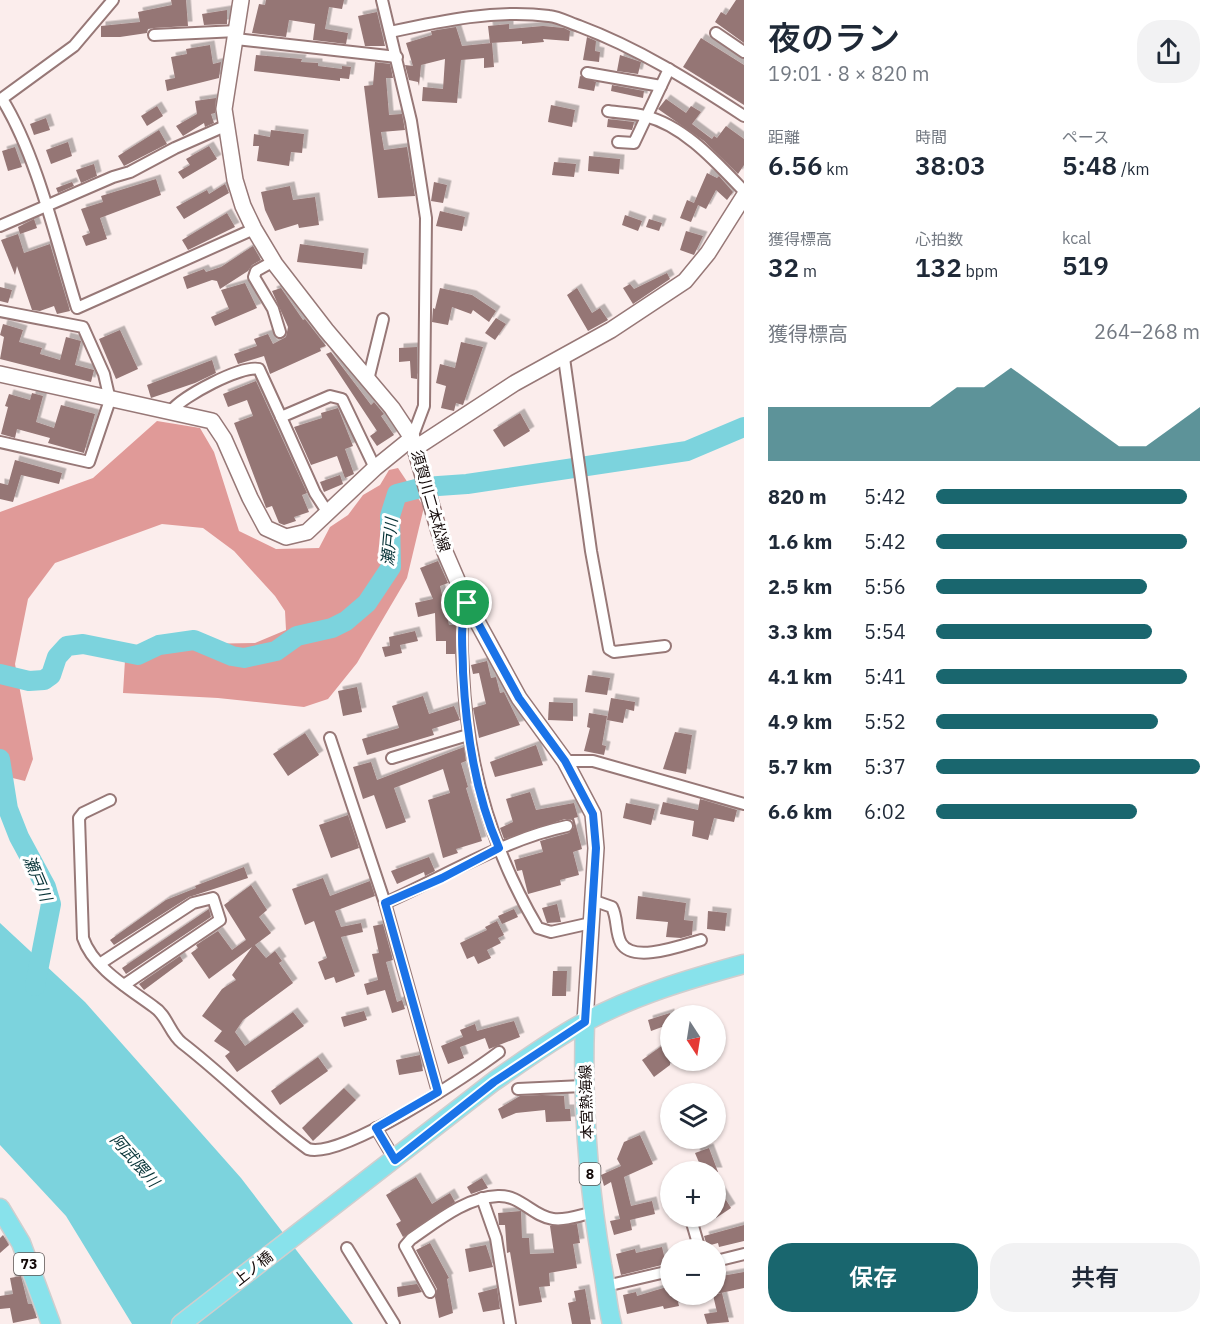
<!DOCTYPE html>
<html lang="ja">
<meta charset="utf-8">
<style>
body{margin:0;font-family:"IBM Plex Sans","Noto Sans JP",sans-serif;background:#f2f2f3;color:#1f2937;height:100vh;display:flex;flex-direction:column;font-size:22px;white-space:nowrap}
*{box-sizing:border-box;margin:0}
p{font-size:20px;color:#747a83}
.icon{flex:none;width:33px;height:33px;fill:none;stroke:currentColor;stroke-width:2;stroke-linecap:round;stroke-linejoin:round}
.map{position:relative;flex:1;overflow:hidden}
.sheet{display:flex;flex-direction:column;background:#fff;width:480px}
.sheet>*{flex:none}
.needle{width:39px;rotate:168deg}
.fabs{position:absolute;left:660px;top:1005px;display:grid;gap:12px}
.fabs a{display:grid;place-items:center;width:66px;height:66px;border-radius:50%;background:#fff;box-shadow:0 2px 4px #0004;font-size:30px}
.pin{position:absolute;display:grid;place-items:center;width:51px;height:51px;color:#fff;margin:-26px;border:3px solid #fff;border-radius:50%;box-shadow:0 2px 6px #0007}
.round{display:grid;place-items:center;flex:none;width:63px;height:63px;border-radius:24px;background:#f2f2f3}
.overview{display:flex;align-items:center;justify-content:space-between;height:102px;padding:0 24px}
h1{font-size:33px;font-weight:600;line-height:45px}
.figures{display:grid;grid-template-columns:repeat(3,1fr);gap:9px;height:102px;padding:6px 24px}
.figures div{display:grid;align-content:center}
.figures b{font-size:26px;font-weight:600}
.figures small{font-size:16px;font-weight:400}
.figures p{font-size:16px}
.chart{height:168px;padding:12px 24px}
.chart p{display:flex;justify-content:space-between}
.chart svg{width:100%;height:108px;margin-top:6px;fill:#19666e;opacity:.7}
.action{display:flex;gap:12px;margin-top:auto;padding:12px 24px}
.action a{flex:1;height:69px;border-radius:24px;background:#19666e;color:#fff;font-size:24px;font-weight:600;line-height:69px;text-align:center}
.action a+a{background:#f2f2f3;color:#1f2937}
ul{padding:0 24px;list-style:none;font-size:20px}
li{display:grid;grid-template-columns:96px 72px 1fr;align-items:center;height:45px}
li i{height:15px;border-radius:8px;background:#19666e}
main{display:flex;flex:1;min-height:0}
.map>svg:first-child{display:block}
.forest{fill:#e09a98}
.water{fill:#7cd3dd}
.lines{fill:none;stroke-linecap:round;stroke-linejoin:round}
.river{stroke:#7cd3dd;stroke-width:20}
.building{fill:#957675;filter:url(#shadow)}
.street-casing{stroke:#977877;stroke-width:14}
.secondary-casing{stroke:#977877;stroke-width:18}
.primary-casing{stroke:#d0cece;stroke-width:21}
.street{stroke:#fff;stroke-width:10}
.secondary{stroke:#fff;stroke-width:15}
.primary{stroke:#88e2eb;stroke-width:18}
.route-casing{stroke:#fff;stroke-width:12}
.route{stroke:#1a73e8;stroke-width:8}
.labels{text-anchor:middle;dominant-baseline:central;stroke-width:6;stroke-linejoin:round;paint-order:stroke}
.shield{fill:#fff;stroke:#5a5352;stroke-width:1.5}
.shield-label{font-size:14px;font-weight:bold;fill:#130908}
.street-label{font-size:15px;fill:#130908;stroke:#fff}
.water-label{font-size:16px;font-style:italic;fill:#053236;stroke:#fff}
</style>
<main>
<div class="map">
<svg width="744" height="1324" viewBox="0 0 744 1324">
<defs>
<filter id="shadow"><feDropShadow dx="4.5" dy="-4.5" stdDeviation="0" flood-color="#0004"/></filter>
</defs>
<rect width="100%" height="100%" fill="#fbedec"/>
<path class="forest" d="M157 421 200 428 214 452 239 531 276 549 319 548 330 527 348 515 363 495 380 485 389 470 398 468 424 507 407 578 357 663 328 699 304 707 218 698 123 693 125 660 193 644 255 643 286 630 285 611 275 596 234 551 203 528 162 524 55 563 28 599 15 664 33 759 25 781 0 775V512L93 478Z"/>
<path class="water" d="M0 923 85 1002 241 1178 353 1324H132L66 1216 0 1145Z"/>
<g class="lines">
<g class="river">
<path d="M0 674 29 681 44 680 51 675 57 657 67 646 83 644 138 655 159 645 194 640 232 656 244 658 276 651 297 636 332 628 346 621 367 603 391 567 390 516 397 494 424 487 467 484 687 451 744 427"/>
<path d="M0 759 8 809 19 837 46 887 51 904 35 986"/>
</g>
</g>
<g class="building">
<path d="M171 0H186L188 26 154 28 148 29 147 33 120 37H101V26L140 22 138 12 172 5Z"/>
<path d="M266 0H344L342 9 329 7 325 29 348 33 346 44 313 40 315 24 289 20 286 37 252 33 259 4 265 5Z"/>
<path d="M736 0H744V43L715 22 721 12 726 15Z"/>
<path d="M227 10V24L204 25 202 14Z"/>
<path d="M377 12 385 46H365L358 16Z"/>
<path d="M509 24V29L543 26 564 28 570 31 569 41 543 39 544 42 522 44V41L490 43 488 26Z"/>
<path d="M456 27 462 46 492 43 494 67 484 68V58L461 60 457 103 422 101 423 87 443 89 445 59 421 65 419 86 418 82 409 80 405 65 413 66 406 43 432 35 431 31Z"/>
<path d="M587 37 596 41 595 51 600 52 599 62 583 60Z"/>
<path d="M701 38 744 65V105L683 67Z"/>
<path d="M210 45 213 64 221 62 219 78 167 91 165 80 175 78 171 57 187 54 186 49Z"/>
<path d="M256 55 302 59 301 62 318 63V66L342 69V66L351 67 349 79 340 78V81L254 71Z"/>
<path d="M620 55 641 62 638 74 617 71Z"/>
<path d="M375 62 390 64 393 78H386L389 115 402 114 405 130 381 132 384 150 407 147 415 196 378 198 364 86 373 85Z"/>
<path d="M580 76 596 82 594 91 578 88Z"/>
<path d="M612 85 644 91 643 98 611 91Z"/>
<path d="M216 98 215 113 211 114 214 123 205 127 204 123 183 136 176 126 197 114 195 101Z"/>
<path d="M666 99 686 113 691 106 701 112 692 124 712 139 714 136 717 138 726 126 744 139V165L738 174 704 141 658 109Z"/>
<path d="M551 105 575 110 572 127 548 122Z"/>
<path d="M157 106 163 116 147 126 141 116Z"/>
<path d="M46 118 50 130 34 135 30 124Z"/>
<path d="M608 119 634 122 633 127 632 130 607 127Z"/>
<path d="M159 130 167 144 124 166 118 156Z"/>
<path d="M271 130 304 134 302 153 291 152 289 166 257 161 259 146H253L254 134 270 137Z"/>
<path d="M68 142 72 156 51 164 46 150Z"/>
<path d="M209 146 217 159 183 179 178 172 190 165 186 159Z"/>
<path d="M15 147 22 167 8 171 2 151Z"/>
<path d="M589 156 620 159 619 174 588 171Z"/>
<path d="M554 162 576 164 574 177 552 175Z"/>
<path d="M94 164 97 176 81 183 76 170Z"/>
<path d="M707 173 717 178 719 176 733 192 727 200 716 190 706 209 698 205 691 222 680 218 687 200 694 203Z"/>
<path d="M156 179 161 195 100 218 107 239 86 246 82 236 90 233 81 209 103 202 101 196Z"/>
<path d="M72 182 74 186 58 193 56 188Z"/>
<path d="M434 182 447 185 443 203 431 201Z"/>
<path d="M225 184 229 193 184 219 176 207 207 190 209 194Z"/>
<path d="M290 186 293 200 315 197 319 225 299 228 298 224 275 231 265 210 261 192Z"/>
<path d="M440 211 465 217 462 231 436 226Z"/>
<path d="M227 213 235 227 188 250 182 240Z"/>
<path d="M625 215 642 221 638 231 622 225Z"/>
<path d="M34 219 37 228 20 234 18 227Z"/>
<path d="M649 219 662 223 659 231 646 227Z"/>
<path d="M686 231 703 236 694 255 680 250Z"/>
<path d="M18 234 24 253 50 244 70 311 57 314 54 306 40 311 32 310 17 266 15 275 1 240Z"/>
<path d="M300 244 364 253 362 269 297 262Z"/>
<path d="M253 246 261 260 252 265 248 271 220 289 217 281 212 280 187 289 183 277 204 269 206 272 221 267Z"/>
<path d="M667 273 670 279 633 304 623 288 630 284 634 289Z"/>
<path d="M245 283 257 308 215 326 211 317 229 309 221 290Z"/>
<path d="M0 287 12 290 8 303 0 301Z"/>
<path d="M281 288 303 320 305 319 326 346 320 348 321 351 270 374 264 356 238 364 234 354 257 346 254 339 268 334 273 344 286 337 288 327 272 291Z"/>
<path d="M440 288 472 295 496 311 489 322 473 310 471 314 452 307 448 325 432 322 433 308 435 309Z"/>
<path d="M577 288 592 313 600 308 608 320 588 331 567 295Z"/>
<path d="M496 318 506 324 495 340 485 333Z"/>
<path d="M3 324 23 330 19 342 42 348 40 354 60 360 66 337 81 341 75 365 94 370 91 382 0 359 4 337 0 335Z"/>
<path d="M120 330 138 369 116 379 99 339Z"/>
<path d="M461 342 483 347 463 405 456 403 454 411 441 408 446 386 436 383 440 364 455 368Z"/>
<path d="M417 347V379L411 378 410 361 399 362V348Z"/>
<path d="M331 352 371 405 374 402 384 414 381 416 394 435 377 446 370 436 377 431 326 354Z"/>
<path d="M212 360 216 373 195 383 151 398 147 385Z"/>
<path d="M256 381 307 493 302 495 309 512 294 517 296 521 284 525 279 523 272 506 266 508 265 505 234 423 253 416 247 400 228 407 223 394Z"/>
<path d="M32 393 43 396 36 422 54 428 61 405 95 414 84 453 48 443 50 438 17 429 15 438 1 434 8 407 5 406 9 394 30 400Z"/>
<path d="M338 408 353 446 345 449 354 474 345 478 337 456 311 465 294 427 322 418 321 413Z"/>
<path d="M520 413 530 431 504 447 493 430Z"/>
<path d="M15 460 62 473 59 484 21 475 13 502 0 499V483L8 485Z"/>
<path d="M340 475 343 484 324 492 320 482Z"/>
<path d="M438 561 448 583 440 586 449 625H455V654H446V641H436L435 613 418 617 415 603 433 599 420 568Z"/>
<path d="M415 631 418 641 400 645 402 653 385 657 382 647 390 646 389 637Z"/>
<path d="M487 661 491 678 496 677 500 693 504 692 520 725 479 738 473 708 486 704 479 673 473 674 471 665Z"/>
<path d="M588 675 610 678 607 695 585 692Z"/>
<path d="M357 687 362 712 343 716 338 691Z"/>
<path d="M423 696 429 714 454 706 460 720 432 729 434 735 367 755 362 739 399 728 392 706Z"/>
<path d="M611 698 635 702 634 711 626 709 623 723 607 720Z"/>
<path d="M549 702 573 703V721L548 720Z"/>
<path d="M589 713 607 716 602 745 606 746 604 755 584 751 590 728 587 727Z"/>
<path d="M675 732 692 735 686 774 663 769Z"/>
<path d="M305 733 319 755 288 776 273 754Z"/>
<path d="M536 745 543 765 495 777 490 762Z"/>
<path d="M464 747 466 761 461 763 468 787 466 788 482 841 456 849 458 853 443 858 428 800 450 793 443 769 394 788 406 822 386 829 374 795 363 799 353 767 371 762 377 780Z"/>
<path d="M530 792 536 810 574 803 578 817 574 818 582 849 573 852 579 875 560 880 561 885 528 894 522 870 517 871 514 860 543 852 540 841 569 833 574 827 572 820 565 819 504 839 500 828 513 822 506 799Z"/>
<path d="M700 799 737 810 734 822 714 818 708 840 692 836 694 821 660 814 663 802 698 810Z"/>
<path d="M626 803 655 809 651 825 623 818Z"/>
<path d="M348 815 359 848 331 858 319 825Z"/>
<path d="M429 857 435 871 425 876 424 872 397 884 391 871Z"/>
<path d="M244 867 248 878 189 897 114 945 110 940 166 900 196 888 197 890 195 886Z"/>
<path d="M323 878 330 896 370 881 375 896 335 911 341 927 361 923 363 932 341 937 355 976 336 983 334 977 325 980 318 962 327 958 314 921 305 925 292 889Z"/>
<path d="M251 885 267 910 259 917 271 933 255 945 266 958 275 951 282 961 279 963 293 983 243 1020 235 1032 245 1046 293 1012 304 1026 237 1072 225 1056 230 1052 214 1041 222 1031 202 1016 222 989 236 980 232 975 252 947 209 979 191 953 198 948 196 945 218 931 232 950 246 940 224 905Z"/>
<path d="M638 896 686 903 684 920 693 921 692 935 681 938 666 937 668 922 636 919Z"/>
<path d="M557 904 561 922 547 923 542 908Z"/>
<path d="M209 909 211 917 126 974 122 968Z"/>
<path d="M514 909 518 917 502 924 498 916Z"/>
<path d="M708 911 727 913 725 931 707 929Z"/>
<path d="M497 921 504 935 498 938 501 943 487 950 491 958 478 964 474 956 467 959 460 943 487 930 485 927Z"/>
<path d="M383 924 393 960 386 962 397 1002 402 1000 405 1009 392 1013 385 990 367 995 364 984 378 980 372 954 379 953 373 926Z"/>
<path d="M180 956 183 961 144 990 139 984Z"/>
<path d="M553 971H567L566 996H552Z"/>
<path d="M364 1011 367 1020 344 1027 341 1017Z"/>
<path d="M670 1013V1039L662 1027 651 1031 648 1020Z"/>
<path d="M514 1021 520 1037 489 1049 485 1038 460 1047 464 1058 448 1064 441 1046 463 1037 460 1030 475 1024 477 1031Z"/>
<path d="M670 1040V1065L654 1077 642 1060Z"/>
<path d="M420 1055 423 1071 399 1075 396 1060Z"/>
<path d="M318 1057 328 1071 280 1105 271 1091Z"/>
<path d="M344 1088 356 1100 313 1141 302 1128Z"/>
<path d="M542 1095 564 1096 565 1109H570L571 1121 546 1122 545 1110 516 1113 502 1119 498 1109 520 1096Z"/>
<path d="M640 1135 653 1164 624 1177 631 1206 652 1201 655 1214 630 1220 632 1230 614 1235 610 1221 620 1219 611 1182 604 1186 601 1175 621 1166 617 1159 624 1142Z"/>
<path d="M709 1148 718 1172H703L695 1153Z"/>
<path d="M416 1177 432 1204 450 1193 455 1202 403 1237 396 1224 401 1221 386 1195Z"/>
<path d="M482 1178 488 1188 471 1194 467 1187Z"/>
<path d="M716 1184 731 1208 716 1218Z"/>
<path d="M521 1211 522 1238H529L530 1254 554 1253 550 1226 577 1224 580 1243 573 1244 577 1268 549 1273 550 1286 539 1287 542 1302 519 1306 510 1252 507 1253 505 1225H499L498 1213Z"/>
<path d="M744 1225V1241L719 1247 718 1243 707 1246 704 1236Z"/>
<path d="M3 1235 9 1245 0 1253V1238Z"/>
<path d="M430 1243 449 1278 447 1279 453 1313 439 1318 435 1297 437 1289 416 1250Z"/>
<path d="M486 1245 493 1267 469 1272 465 1249Z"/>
<path d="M662 1247 666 1264 621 1275 616 1254 635 1249 636 1253Z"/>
<path d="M744 1272V1288L716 1294V1277Z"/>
<path d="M21 1276 28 1304H32L37 1318 13 1323 10 1308 0 1309V1296L13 1294 10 1278Z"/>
<path d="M417 1284 422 1292 398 1297 397 1287Z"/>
<path d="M670 1286V1294H676L679 1306 664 1309 663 1306 627 1314 623 1295 636 1292 637 1296Z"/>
<path d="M497 1288 500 1309 483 1312 478 1293Z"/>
<path d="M585 1289 591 1324H572L568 1303 576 1301 574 1291Z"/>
<path d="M722 1293 729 1322 707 1324 704 1314 717 1312 713 1295Z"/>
</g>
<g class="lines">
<defs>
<g id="street">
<path d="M382 0 411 121 426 218 424 406 412 438"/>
<path d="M390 32C441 21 496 9 549 16 559 17 570 23 579 26 638 48 692 82 744 116"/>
<path d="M716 33 744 52"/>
<path d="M154 35 237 31"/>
<path d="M236 39 397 57"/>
<path d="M587 73 661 86"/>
<path d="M2 99C37 155 57 244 77 308L254 229"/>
<path d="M0 100 74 46 113 0"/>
<path d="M608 111C620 113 633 113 645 116 685 126 717 163 744 191"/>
<path d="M618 142 634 143 669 69"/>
<path d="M0 226 113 177 130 172 175 148 225 126"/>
<path d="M274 261 256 271 254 277 273 309 280 332"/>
<path d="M0 311 83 327 104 374 110 400 89 462 0 442"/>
<path d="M564 358 591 551 609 649 614 652 665 646"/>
<path d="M368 380 383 319"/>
<path d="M171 411C183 396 241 365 259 369L281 417 330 396 342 399 375 468"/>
<path d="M281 417 315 493 328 513"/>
<path d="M467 603C459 626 462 647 463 671 467 762 491 849 538 928L551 932 591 923"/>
<path d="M330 738 385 903 438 1092"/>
<path d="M392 758 468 735"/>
<path d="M565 761H593L744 804"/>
<path d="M110 800 83 813 79 818 83 938C93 968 130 989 154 1007 167 1015 170 1034 182 1043 225 1076 264 1117 308 1149 341 1160 470 1074 499 1052"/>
<path d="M592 900 612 907C618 919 615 932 621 943 633 964 683 945 701 940"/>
<path d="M385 903C444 877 505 839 567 826"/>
<path d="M101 963 193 903 213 898 220 920 124 985"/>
<path d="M518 1089 583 1086"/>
<path d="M376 1128 395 1160"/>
<path d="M482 1198 496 1238 510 1324"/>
<path d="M690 1216 700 1250"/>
<path d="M347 1248 394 1324"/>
<path d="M716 1261 744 1254"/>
<path d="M606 1286 670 1271"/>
<path d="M430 1292 405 1246 411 1239C436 1222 466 1197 498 1196 521 1195 532 1216 553 1219 565 1221 581 1215 594 1212"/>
</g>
<g id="secondary">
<path d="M241 0 224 109 235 180 243 206 254 229 275 264 326 330 392 408 412 438 445 552 467 603 519 698 565 761 593 814 596 848 585 1022"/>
<path d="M0 374 212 421 224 439 250 498 266 528 286 537 307 532 375 468 412 438"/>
<path d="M417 447 515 383 611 330 685 281 708 253 744 196"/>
</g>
<g id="primary">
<path d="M585 1022C582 1104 588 1184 602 1265 606 1285 607 1305 612 1324"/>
<path d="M0 1208 21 1243 51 1324"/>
<path d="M181 1324 493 1082C523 1061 553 1039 585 1022 635 995 689 979 744 964"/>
</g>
</defs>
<use href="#street" class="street-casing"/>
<use href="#secondary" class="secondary-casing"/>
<use href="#primary" class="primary-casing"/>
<use href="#street" class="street"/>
<use href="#secondary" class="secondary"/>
<use href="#primary" class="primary"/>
</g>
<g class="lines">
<defs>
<path id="route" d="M467 603 519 698 565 761 593 814 596 848 585 1022 494 1082 395 1160 376 1128 438 1092 385 903 442 878 499 848C475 794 466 731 463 672 463 648 459 627 467 603Z"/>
</defs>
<use href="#route" class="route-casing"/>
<use href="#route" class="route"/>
</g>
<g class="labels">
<g class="shield">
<rect x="579.5" y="1163" width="21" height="22" rx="4.5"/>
<rect x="14" y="1253" width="30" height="22" rx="4.5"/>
</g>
<g class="shield-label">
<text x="590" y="1174">8</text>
<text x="29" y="1264">73</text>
</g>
<g class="street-label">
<text transform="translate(431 501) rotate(74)">須賀川二本松線</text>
<text transform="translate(586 1102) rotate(-92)">本宮熱海線</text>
<text transform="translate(253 1268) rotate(-38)">上ノ橋</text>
</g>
<g class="water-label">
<text transform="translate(389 542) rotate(-85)">瀬戸川</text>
<text transform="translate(38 878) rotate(67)">瀬戸川</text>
<text transform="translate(135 1160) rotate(49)">阿武隈川</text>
</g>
</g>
</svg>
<div class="fabs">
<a><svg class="needle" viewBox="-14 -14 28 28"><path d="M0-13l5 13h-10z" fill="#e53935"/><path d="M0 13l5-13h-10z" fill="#747a83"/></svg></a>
<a><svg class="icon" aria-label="layers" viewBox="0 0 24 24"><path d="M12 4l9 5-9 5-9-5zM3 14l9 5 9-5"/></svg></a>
<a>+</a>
<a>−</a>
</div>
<div class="pin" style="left:467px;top:603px;background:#1e9e55"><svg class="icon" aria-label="arrive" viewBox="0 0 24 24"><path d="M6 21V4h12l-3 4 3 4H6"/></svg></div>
</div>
<section class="sheet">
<div class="overview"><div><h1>夜のラン</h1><p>19:01 · 8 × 820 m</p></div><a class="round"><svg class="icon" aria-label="share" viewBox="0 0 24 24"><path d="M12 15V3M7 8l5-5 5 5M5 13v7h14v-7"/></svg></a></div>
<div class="figures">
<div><p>距離</p><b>6.56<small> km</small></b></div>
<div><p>時間</p><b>38:03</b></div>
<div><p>ペース</p><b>5:48<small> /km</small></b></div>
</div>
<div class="figures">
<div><p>獲得標高</p><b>32<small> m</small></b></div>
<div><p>心拍数</p><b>132<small> bpm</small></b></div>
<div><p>kcal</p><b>519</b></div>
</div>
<div class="chart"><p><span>獲得標高</span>264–268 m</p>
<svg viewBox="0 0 160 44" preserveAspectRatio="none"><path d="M0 44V22L10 22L20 22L30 22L40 22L50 22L60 22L70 14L80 14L90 6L100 14L110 22L120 30L130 38L140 38L150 30L160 22V44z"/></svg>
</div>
<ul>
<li><b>820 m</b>5:42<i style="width:95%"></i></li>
<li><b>1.6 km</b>5:42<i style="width:95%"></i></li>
<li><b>2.5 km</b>5:56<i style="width:80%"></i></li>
<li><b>3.3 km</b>5:54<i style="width:82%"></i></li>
<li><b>4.1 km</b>5:41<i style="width:95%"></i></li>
<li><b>4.9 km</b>5:52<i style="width:84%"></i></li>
<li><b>5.7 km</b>5:37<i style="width:100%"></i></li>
<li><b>6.6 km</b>6:02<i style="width:76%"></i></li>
</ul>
<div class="action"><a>保存</a><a>共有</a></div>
</section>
</main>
